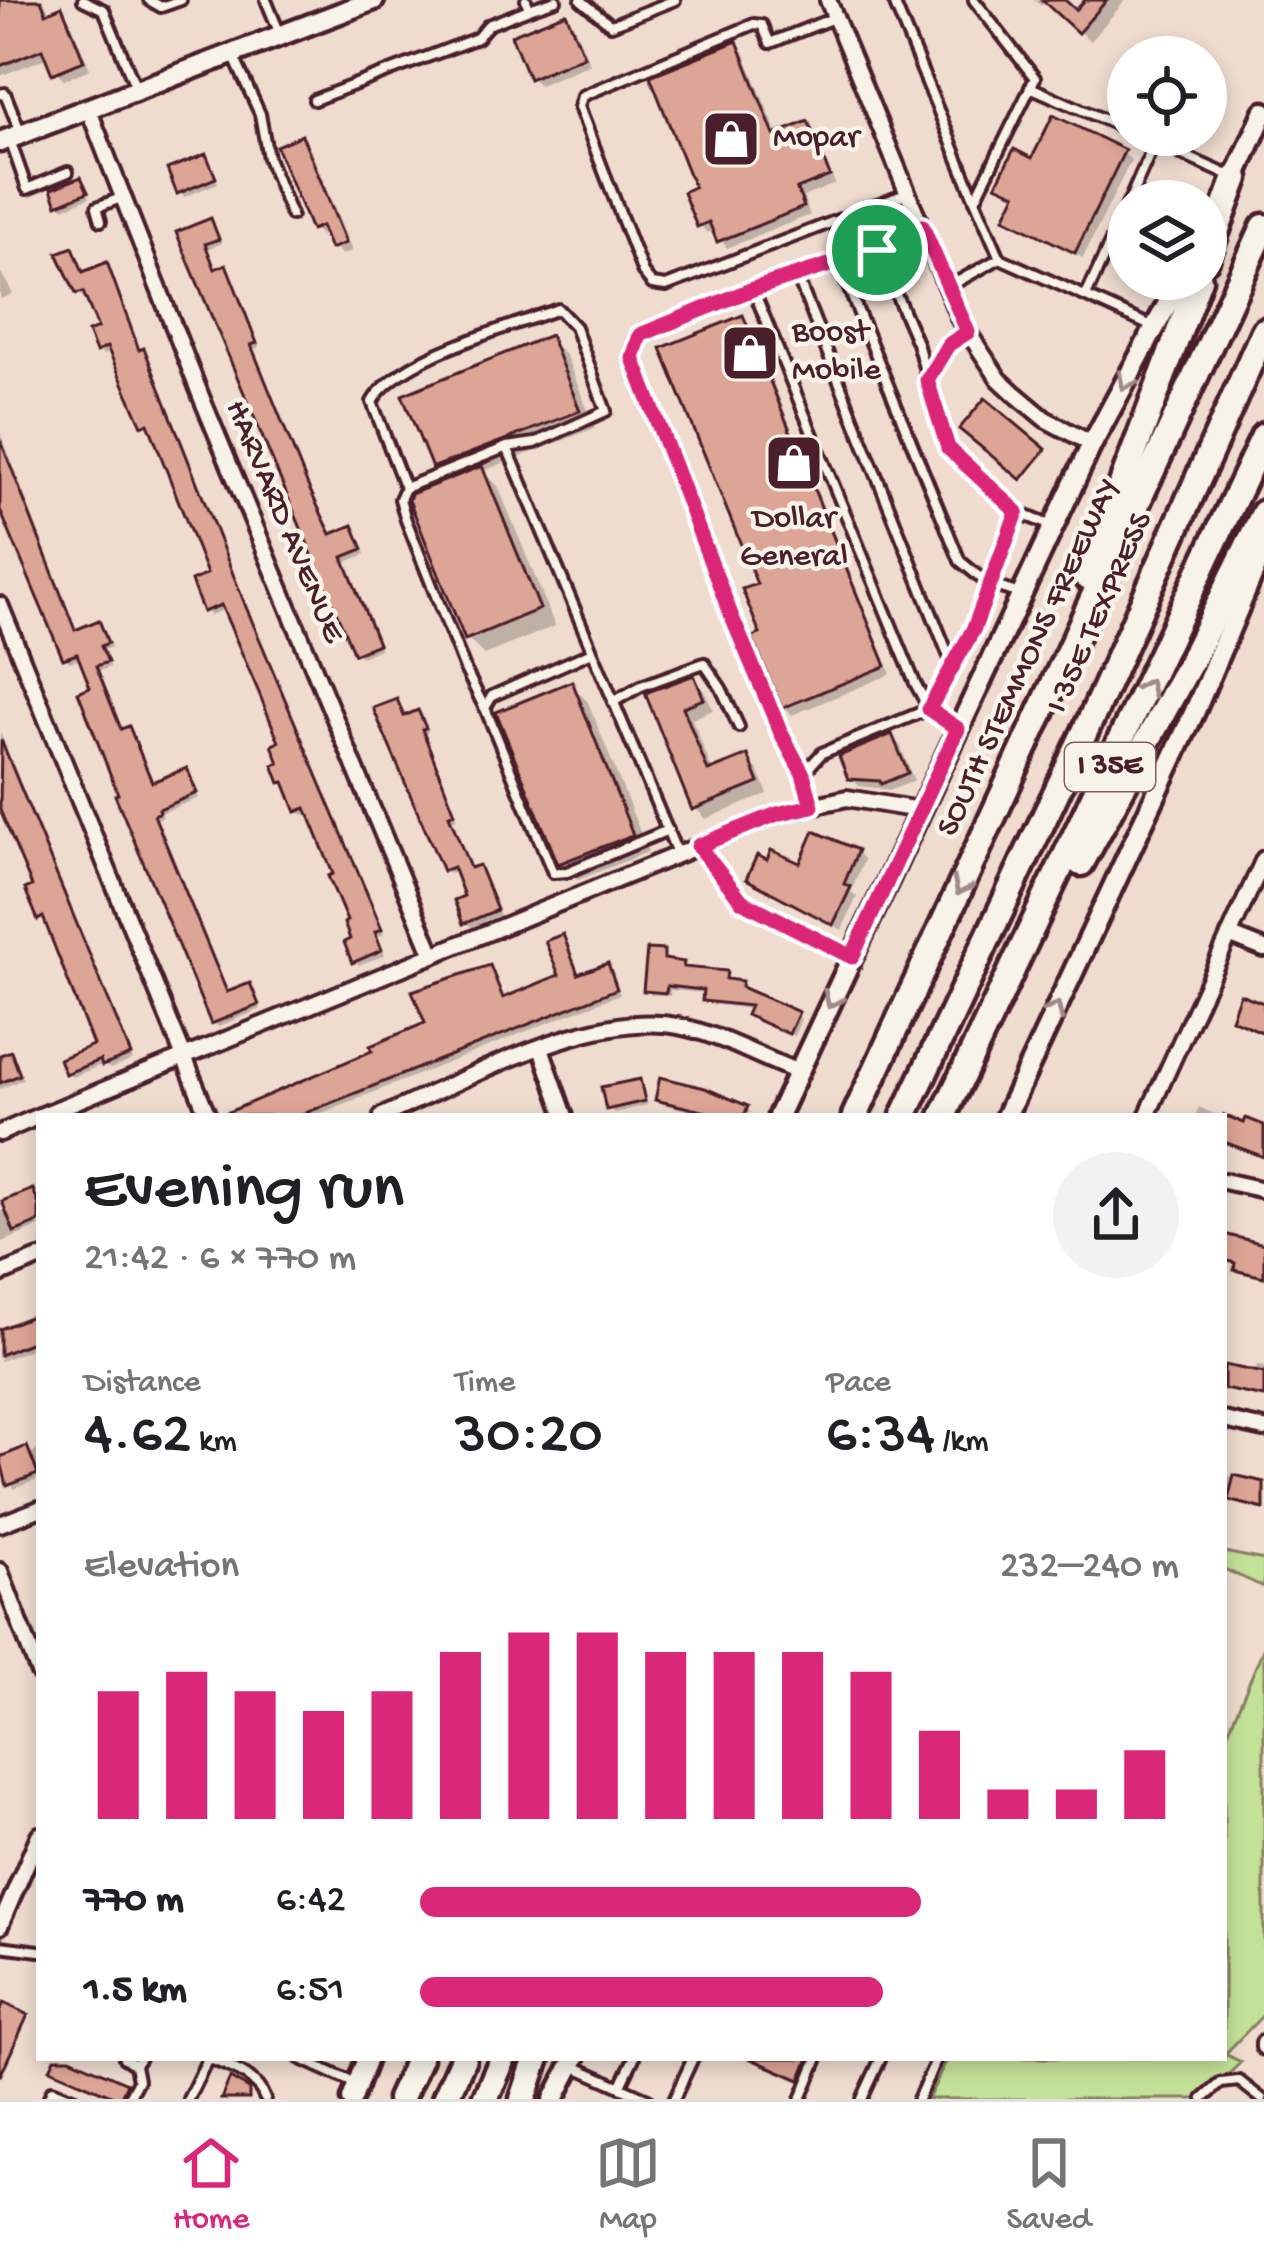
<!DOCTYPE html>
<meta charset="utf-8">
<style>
body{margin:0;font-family:"Gochi Hand",sans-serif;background:#f2f2f2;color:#202124;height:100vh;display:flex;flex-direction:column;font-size:45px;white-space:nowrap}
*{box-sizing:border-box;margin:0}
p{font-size:39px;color:#757577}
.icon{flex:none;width:66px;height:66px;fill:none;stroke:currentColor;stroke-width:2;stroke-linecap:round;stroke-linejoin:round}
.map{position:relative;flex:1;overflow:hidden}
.side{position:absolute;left:36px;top:1113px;width:1191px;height:948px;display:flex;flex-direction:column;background:#fff;border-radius:0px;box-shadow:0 6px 18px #0003}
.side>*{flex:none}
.fabs{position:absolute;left:1107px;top:36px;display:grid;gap:24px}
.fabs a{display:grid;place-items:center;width:120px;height:120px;border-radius:50%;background:#fff;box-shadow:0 6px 18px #0003;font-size:60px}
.pin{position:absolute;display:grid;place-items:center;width:102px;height:102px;color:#fff;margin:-51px;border:6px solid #fff;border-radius:50%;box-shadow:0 3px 12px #0007}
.round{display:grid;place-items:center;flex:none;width:126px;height:126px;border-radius:63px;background:#f2f2f2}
.overview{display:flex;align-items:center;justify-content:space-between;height:204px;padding:0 48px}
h1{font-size:66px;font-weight:600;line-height:90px}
.figures{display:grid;grid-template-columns:repeat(3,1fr);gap:18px;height:204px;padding:12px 48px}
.figures div{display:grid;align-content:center}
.figures b{font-size:60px;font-weight:600}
.figures small{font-size:33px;font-weight:400}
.figures p{font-size:33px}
.chart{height:336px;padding:24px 48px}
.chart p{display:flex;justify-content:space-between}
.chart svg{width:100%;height:216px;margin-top:12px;stroke:#db2777;stroke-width:6}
ul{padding:0 48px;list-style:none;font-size:39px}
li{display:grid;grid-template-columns:192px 144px 1fr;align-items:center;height:90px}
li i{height:30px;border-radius:15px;background:#db2777}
.tabs{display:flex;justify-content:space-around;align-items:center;height:168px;border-top:3px solid #e0e0e0;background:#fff;font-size:33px;color:#757577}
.tabs a{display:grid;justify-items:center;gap:6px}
.tabs .selected{color:#db2777}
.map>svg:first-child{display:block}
.green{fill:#c4e198;stroke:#878062;stroke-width:3}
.shadow{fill:#0003}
.building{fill:#dda595;stroke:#4a1f2b;stroke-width:3}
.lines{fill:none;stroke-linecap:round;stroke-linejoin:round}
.lane-casing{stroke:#4a1f2b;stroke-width:16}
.street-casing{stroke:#4a1f2b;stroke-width:22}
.secondary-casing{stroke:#4a1f2b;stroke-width:27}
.highway-casing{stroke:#4a1f2b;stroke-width:33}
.lane{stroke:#f7f3e8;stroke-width:8}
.street{stroke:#f7f3e8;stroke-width:14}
.secondary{stroke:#f7f3e8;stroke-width:18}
.highway{stroke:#f7f3e8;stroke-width:24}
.oneway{stroke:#a0898a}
.route-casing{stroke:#fff;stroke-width:24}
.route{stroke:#db2777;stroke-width:15}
.labels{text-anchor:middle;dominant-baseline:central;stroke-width:9;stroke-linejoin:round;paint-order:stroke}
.shield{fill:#f7f3e8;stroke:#7e5f64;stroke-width:3}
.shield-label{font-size:30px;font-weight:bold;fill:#4a1f2b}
.poi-label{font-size:33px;fill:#4a1f2b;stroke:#f7f3e8;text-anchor:start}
.street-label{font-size:33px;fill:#4a1f2b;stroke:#f7f3e8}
</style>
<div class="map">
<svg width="1264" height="2099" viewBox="0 0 1264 2099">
<rect width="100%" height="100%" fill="#efdccf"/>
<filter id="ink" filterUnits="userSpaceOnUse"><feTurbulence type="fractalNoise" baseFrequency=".00833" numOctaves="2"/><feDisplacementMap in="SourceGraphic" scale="24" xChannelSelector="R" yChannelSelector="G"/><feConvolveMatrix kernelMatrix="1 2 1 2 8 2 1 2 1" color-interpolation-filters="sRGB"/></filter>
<g filter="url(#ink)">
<g class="green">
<path d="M1224 1552 1264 1560V1587L1224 1569Z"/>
<path d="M1264 1647V2014L1225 2054 1241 2062 1204 2099H928L948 2058H1224V1741Z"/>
</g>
<g class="shadow">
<path d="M0 0H44L50 15 62 10 69 18 90 69 63 80 49 57 0 76Z"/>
<path d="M1034 0H1060L1076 14 1089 0H1126L1090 41 1046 1 1041 6Z"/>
<path d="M566 16 573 24 590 64 539 85 531 77Z"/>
<path d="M736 45 744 52 778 136 807 125 815 132 835 184 803 197 810 215 727 248 715 230 707 233 700 225 698 189Z"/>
<path d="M301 139 309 146 352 251 341 255 327 234 321 236 313 228Z"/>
<path d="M1123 152 1131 160 1083 258 1016 225 1008 217 1018 197 1000 184 1034 162Z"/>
<path d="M205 157 218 183 184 197 179 192Z"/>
<path d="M81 180 90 197 64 208 60 203Z"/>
<path d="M210 222 222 243 208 249 217 271 225 268 230 272 259 347 253 350 312 494 332 536 353 528 366 554 346 562 380 649 361 657 180 234Z"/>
<path d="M72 250 85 274 106 266 111 270 141 352 148 356 250 614 384 934 377 937 385 955 359 965 355 961 351 923 337 876 311 812 303 815 298 811 282 781 283 744 226 609 211 615 206 611 211 576 153 427 144 424 112 351 103 355 98 350 102 330 88 296 83 297 79 293Z"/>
<path d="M0 271 13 294 0 299Z"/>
<path d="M742 318 750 326 891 674 792 715 784 707 764 636Z"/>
<path d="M549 339 566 356 595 428 483 471 498 486 555 626 484 655 467 638 450 482 434 467Z"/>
<path d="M0 431 76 632 99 624 103 628 111 647 104 650 110 667 99 671 123 731 129 729 133 734 154 785 186 772 191 777 199 798 161 813 163 817 157 819 229 995 249 987 261 1009 218 1027 214 1022 122 795 82 658 70 662 65 658 0 499Z"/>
<path d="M693 679 704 690 713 710 692 719 713 772 747 759 758 770 768 794 706 819 695 808 649 695Z"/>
<path d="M571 685 588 702 648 852 578 880 561 863Z"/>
<path d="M396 702 405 718 418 713 422 718 428 732 425 734 457 818 451 820 472 871 479 868 483 873 500 915 471 927 466 922 468 898 458 871 450 874 445 870Z"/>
<path d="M0 732 133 1060 110 1069 104 1064 72 1077 68 1072 97 1047 48 921 40 918 36 888 0 800Z"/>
<path d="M892 737 900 745 914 781 891 790 859 786 851 778Z"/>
<path d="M857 852 864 860 851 892 857 897 842 930 750 878Z"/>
<path d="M562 937 580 976 607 967 620 994 314 1116H240L429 1025 490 969 505 1000 563 977Z"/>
<path d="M663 953 667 963 682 964 688 970 726 974 730 983 740 984 745 992 797 1014 801 1019 794 1036 754 1019 750 1014 752 1009 710 1004 706 993 670 990V996L651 994 646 990Z"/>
<path d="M10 1054 23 1079 0 1089V1058Z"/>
<path d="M639 1082 648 1105 614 1113 609 1108Z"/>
<path d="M658 1099 746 1108 751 1113 710 1116 663 1104Z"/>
<path d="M1199 1107 1219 1116H1195Z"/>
<path d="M32 1193 39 1197V1227L0 1243V1212Z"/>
<path d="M39 1317V1346L0 1361V1332Z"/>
<path d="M1257 1365 1264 1367V1399L1224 1390V1366L1255 1375Z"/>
<path d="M26 1450 30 1454 39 1450V1479L14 1489 0 1461Z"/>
<path d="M1224 1475 1264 1483V1511L1224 1501Z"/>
<path d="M745 2058H821L808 2086Z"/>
</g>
<g class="building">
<path d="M0 0H41L46 13 62 6 84 61 52 74 42 49 0 66Z"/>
<path d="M1042 0H1065L1076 10 1085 0H1107L1078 33Z"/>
<path d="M566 13 584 56 529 79 511 35Z"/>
<path d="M737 41 774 135 808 121 830 176 797 189 804 207 717 242 709 222 697 227 683 192 694 187 650 76Z"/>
<path d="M1053 115 1125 150 1075 253 1004 218 1016 194 996 185 1014 149 1032 158Z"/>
<path d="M302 135 346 243 330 249 321 226 311 230 276 146Z"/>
<path d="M206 154 216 178 177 194 167 169Z"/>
<path d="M81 177 88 192 57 205 51 189Z"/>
<path d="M211 218 219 239 205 244 215 269 226 264 257 343 251 345 308 486 331 534 353 525 363 549 343 557 378 644 354 654 176 232Z"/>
<path d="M73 247 83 272 107 262 139 350 144 348 246 607 382 929 375 932 382 950 352 963 344 942 350 939 344 923 347 921 328 876 333 874 306 808 296 812 284 782 280 783 273 765 279 763 272 745 279 742 259 693 221 605 203 612 191 581 207 574 148 423 142 426 107 347 96 352 88 332 98 328 83 292 76 294 57 253Z"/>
<path d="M743 315 886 666 782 708 752 637 760 634 742 589 757 584 661 348Z"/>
<path d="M550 335 580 411 432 468 402 395Z"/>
<path d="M985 398 1046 449 1021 480 959 429Z"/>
<path d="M0 439 75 630 99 620 108 643 101 646 108 662 96 666 121 729 129 726 152 782 187 768 197 793 159 809 160 812 154 815 227 992 250 983 259 1005 211 1024 115 795 118 794 78 692 90 687 77 654 63 659 0 510Z"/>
<path d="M482 466 540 609 465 640 409 500 411 494Z"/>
<path d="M694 675 704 699 683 707 708 771 748 755 759 783 692 810 645 693Z"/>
<path d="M572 681 633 835 558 864 496 712Z"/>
<path d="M397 699 404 716 418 710 426 728 422 729 455 813 449 815 470 868 479 865 497 910 463 924 454 900 464 896 453 867 443 871 373 708Z"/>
<path d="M892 734 908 773 881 784 880 781 848 779 839 756Z"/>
<path d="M1 740 131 1055 102 1066 100 1060 65 1074 59 1059 93 1045 43 917 38 920 25 889 32 886 0 810Z"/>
<path d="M814 831 858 850 844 884 851 887 833 925 746 879 757 855 767 860 771 850 800 863Z"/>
<path d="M563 934 578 974 608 963 617 989 298 1116H219L372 1051 370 1046 425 1023 412 991 490 965 503 998 559 975 545 941Z"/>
<path d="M647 949 664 950V959L684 962 683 967 727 971 726 979 742 981 741 987 799 1012 789 1034 746 1015 750 1006 702 1001 703 990 667 986 666 993 643 991Z"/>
<path d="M1240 994 1264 1003V1033L1231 1019Z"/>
<path d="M11 1051 20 1075 0 1083V1055Z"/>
<path d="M660 1077 705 1088 748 1106 744 1116H705L707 1112 655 1100Z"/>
<path d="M640 1079 645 1101 606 1110 601 1087Z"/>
<path d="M1224 1115 1244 1123 1246 1118 1264 1125V1157L1224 1142Z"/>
<path d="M33 1189 39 1205V1222L14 1232 2 1201Z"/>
<path d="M1224 1234 1264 1244V1277L1234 1270 1235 1263 1224 1260Z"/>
<path d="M34 1315 39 1339 0 1355V1329Z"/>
<path d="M1224 1365 1264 1373V1397L1224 1389Z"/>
<path d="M27 1446 38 1474 7 1486 0 1457Z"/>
<path d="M1234 1475 1264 1482V1509L1228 1500Z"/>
<path d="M4 2003 28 2015 0 2076V2012Z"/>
<path d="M55 2058H70L127 2083 120 2099 50 2069Z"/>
<path d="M749 2058H809L800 2080Z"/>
<path d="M230 2078 249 2089V2099H221Z"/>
</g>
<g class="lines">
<defs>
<g id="lane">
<path d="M83 0 104 10 136 88"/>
<path d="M149 0 161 7 181 0"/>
<path d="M266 0 280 34"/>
<path d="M526 0 529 9 556 0"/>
<path d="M581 0 611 25 675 0"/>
<path d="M893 0 975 200 1035 78 974 0"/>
<path d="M836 17 770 43 762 25 754 24 582 96 579 107 643 273 652 284 666 286 908 193"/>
<path d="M233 55 260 114 268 158 291 215"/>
<path d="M1030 87 1128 130"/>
<path d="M0 94 5 93 20 131"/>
<path d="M314 100 477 38 488 25 529 9"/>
<path d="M1138 135 1230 176"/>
<path d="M10 140 27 189 68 172"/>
<path d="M975 200 1000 258"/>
<path d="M1129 201 1155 142"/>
<path d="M101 221 97 207 121 198"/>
<path d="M877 250 917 343 927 378"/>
<path d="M837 260 960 561 988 584 1020 594"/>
<path d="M796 274 952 664"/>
<path d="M948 287 1000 258 1151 326"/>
<path d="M753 289 915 683 929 709"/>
<path d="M1086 296 1128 203"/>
<path d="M507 447 535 443 606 411 575 327 558 309C508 328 397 357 372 402L405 488 507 447 677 853"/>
<path d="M405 488 400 499 406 520 465 669 484 707"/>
<path d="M1017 512 1054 527"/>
<path d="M592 652 492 696 485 708 553 873 567 872 668 830"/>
<path d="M613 702 641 686 704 663 721 688 739 727"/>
<path d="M930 708 973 628 1017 512 948 448 927 379 948 345 968 331"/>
<path d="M803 774C731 643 686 497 633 358L640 335 753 289 877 250 922 226"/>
<path d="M812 804 803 774 822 753 929 709 955 727"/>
<path d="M698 846 742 901 850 956"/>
<path d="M0 1946 39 1951"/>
<path d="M124 2058 135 2065"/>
<path d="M299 2058 356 2084"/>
<path d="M573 2066 648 2099"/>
<path d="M620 2087 634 2058"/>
<path d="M48 2099 52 2090 75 2099"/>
<path d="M128 2099 138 2080 135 2065 140 2058"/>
<path d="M188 2099 208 2058C231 2068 256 2074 265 2099"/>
<path d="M674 2099 693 2058"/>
<path d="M801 2099 818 2058"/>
<path d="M862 2099 881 2058"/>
<path d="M918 2099 937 2058"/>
<path d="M1203 2099 1221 2083 1239 2081 1262 2099"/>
</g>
<g id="street">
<path d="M828 0 960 320 999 379 1014 393 1045 419 1092 444"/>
<path d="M88 108 202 399 433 955"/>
<path d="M0 605 208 1116"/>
<path d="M1229 935 1264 949"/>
<path d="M541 1048 565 1116"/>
<path d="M40 1116 777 814 847 798 919 810"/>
<path d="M382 1116C464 1081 590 1009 678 1026 720 1034 760 1058 799 1072"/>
<path d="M1147 1116 1264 859"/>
<path d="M0 1133 39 1116"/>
<path d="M1224 1181 1264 1190"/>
<path d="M0 1274 39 1258"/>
<path d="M1224 1420 1264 1429"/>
<path d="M0 1524 39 1509"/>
<path d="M0 1571 39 1673"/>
<path d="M0 1926 39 1835"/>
<path d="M1264 2043V2047"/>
</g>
<g id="secondary">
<path d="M0 142 374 0"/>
<path d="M1232 185 1264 112"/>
<path d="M778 1116 1092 444 1181 279"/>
<path d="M1006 1116 1195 711 1264 548"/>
<path d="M352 2099 367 2058"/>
<path d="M554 2099 575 2058"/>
</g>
<g id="highway">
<path d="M1206 259 1236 178"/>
<path d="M1087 577 1199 279"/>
<path d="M1081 863 1193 657 1264 513"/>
<path d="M855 1116 1264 227"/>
<path d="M904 1116 1096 708 1264 331"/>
<path d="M943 1116 1264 436"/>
<path d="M400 2099 419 2058"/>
<path d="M445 2099 463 2058"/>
<path d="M485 2099 503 2058"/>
<path d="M523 2099 537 2058"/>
</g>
</defs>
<use href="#lane" class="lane-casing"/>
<use href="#street" class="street-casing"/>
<use href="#secondary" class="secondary-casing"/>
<use href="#highway" class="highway-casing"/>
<use href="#lane" class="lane"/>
<use href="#street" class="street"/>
<use href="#secondary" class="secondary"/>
<use href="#highway" class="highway"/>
</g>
<defs><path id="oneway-chevron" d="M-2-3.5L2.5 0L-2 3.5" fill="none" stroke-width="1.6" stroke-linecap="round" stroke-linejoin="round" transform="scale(3)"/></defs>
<g class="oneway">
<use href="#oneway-chevron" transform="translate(1126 382) rotate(118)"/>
<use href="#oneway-chevron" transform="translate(1147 687) rotate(-65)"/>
<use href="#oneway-chevron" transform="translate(961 887) rotate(115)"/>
<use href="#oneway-chevron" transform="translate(832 1000) rotate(115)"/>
<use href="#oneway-chevron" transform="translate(1055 1010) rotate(-65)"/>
</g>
</g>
<g class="lines" filter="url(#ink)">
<defs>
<path id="route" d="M922 226 968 332 948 345 927 380 948 448 1017 512 974 628 929 709 958 729 852 957 742 901 698 846 777 814 812 806 803 774 781 733 731 615 633 358 640 335 753 289 877 250Z"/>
</defs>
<use href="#route" class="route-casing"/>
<use href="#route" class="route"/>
</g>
<defs>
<symbol id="shop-square" viewBox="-11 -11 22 22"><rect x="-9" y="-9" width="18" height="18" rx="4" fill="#4a1f2b" stroke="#f7f3e8"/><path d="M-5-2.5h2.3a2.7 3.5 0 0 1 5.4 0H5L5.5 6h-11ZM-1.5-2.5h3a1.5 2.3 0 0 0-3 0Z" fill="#fff"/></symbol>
</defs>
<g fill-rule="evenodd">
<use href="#shop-square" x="698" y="106" width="66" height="66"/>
<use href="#shop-square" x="717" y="320" width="66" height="66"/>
<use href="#shop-square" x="761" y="430" width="66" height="66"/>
</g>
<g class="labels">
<rect class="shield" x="1065" y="743" width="90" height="48" rx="9"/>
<g class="shield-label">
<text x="1110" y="767">I 35E</text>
</g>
<g class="poi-label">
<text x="773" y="139">Mopar</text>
<text x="792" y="334">Boost<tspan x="792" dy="38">Mobile</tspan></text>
<text x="794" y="520" text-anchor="middle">Dollar<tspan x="794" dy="38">General</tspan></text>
</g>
<g class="street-label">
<text transform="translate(283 522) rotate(67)">HARVARD AVENUE</text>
<text transform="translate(1101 613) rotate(-66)">I 35E TEXPRESS</text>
<text transform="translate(1030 658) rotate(-65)">SOUTH STEMMONS FREEWAY</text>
</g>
</g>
</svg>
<div class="fabs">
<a><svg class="icon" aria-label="locate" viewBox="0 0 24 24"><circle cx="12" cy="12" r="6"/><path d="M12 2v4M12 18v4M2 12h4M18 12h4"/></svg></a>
<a><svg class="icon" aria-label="layers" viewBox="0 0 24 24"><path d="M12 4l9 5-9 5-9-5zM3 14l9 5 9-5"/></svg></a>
</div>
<div class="pin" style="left:877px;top:250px;background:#1e9e55"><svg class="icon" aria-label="arrive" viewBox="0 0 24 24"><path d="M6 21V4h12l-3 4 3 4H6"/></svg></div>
<section class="side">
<div class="overview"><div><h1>Evening run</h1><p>21:42 · 6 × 770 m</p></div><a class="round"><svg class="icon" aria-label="share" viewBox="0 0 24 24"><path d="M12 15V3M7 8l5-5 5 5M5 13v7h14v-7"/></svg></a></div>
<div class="figures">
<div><p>Distance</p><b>4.62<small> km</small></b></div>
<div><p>Time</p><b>30:20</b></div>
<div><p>Pace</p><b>6:34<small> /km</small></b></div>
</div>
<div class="chart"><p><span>Elevation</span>232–240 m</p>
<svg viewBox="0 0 160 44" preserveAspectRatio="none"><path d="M5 44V18M15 44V14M25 44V18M35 44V22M45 44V18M55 44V10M65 44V6M75 44V6M85 44V10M95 44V10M105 44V10M115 44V14M125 44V26M135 44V38M145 44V38M155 44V30"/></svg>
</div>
<ul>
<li><b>770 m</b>6:42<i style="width:66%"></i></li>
<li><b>1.5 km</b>6:51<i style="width:61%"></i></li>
</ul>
</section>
</div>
<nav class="tabs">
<a class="selected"><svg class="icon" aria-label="home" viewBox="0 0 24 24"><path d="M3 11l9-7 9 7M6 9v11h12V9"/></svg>Home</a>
<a><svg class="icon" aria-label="map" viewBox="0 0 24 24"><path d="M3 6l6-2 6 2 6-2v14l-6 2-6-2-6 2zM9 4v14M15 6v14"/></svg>Map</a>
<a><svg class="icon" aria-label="saved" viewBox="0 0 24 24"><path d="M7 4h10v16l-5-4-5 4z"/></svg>Saved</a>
</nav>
